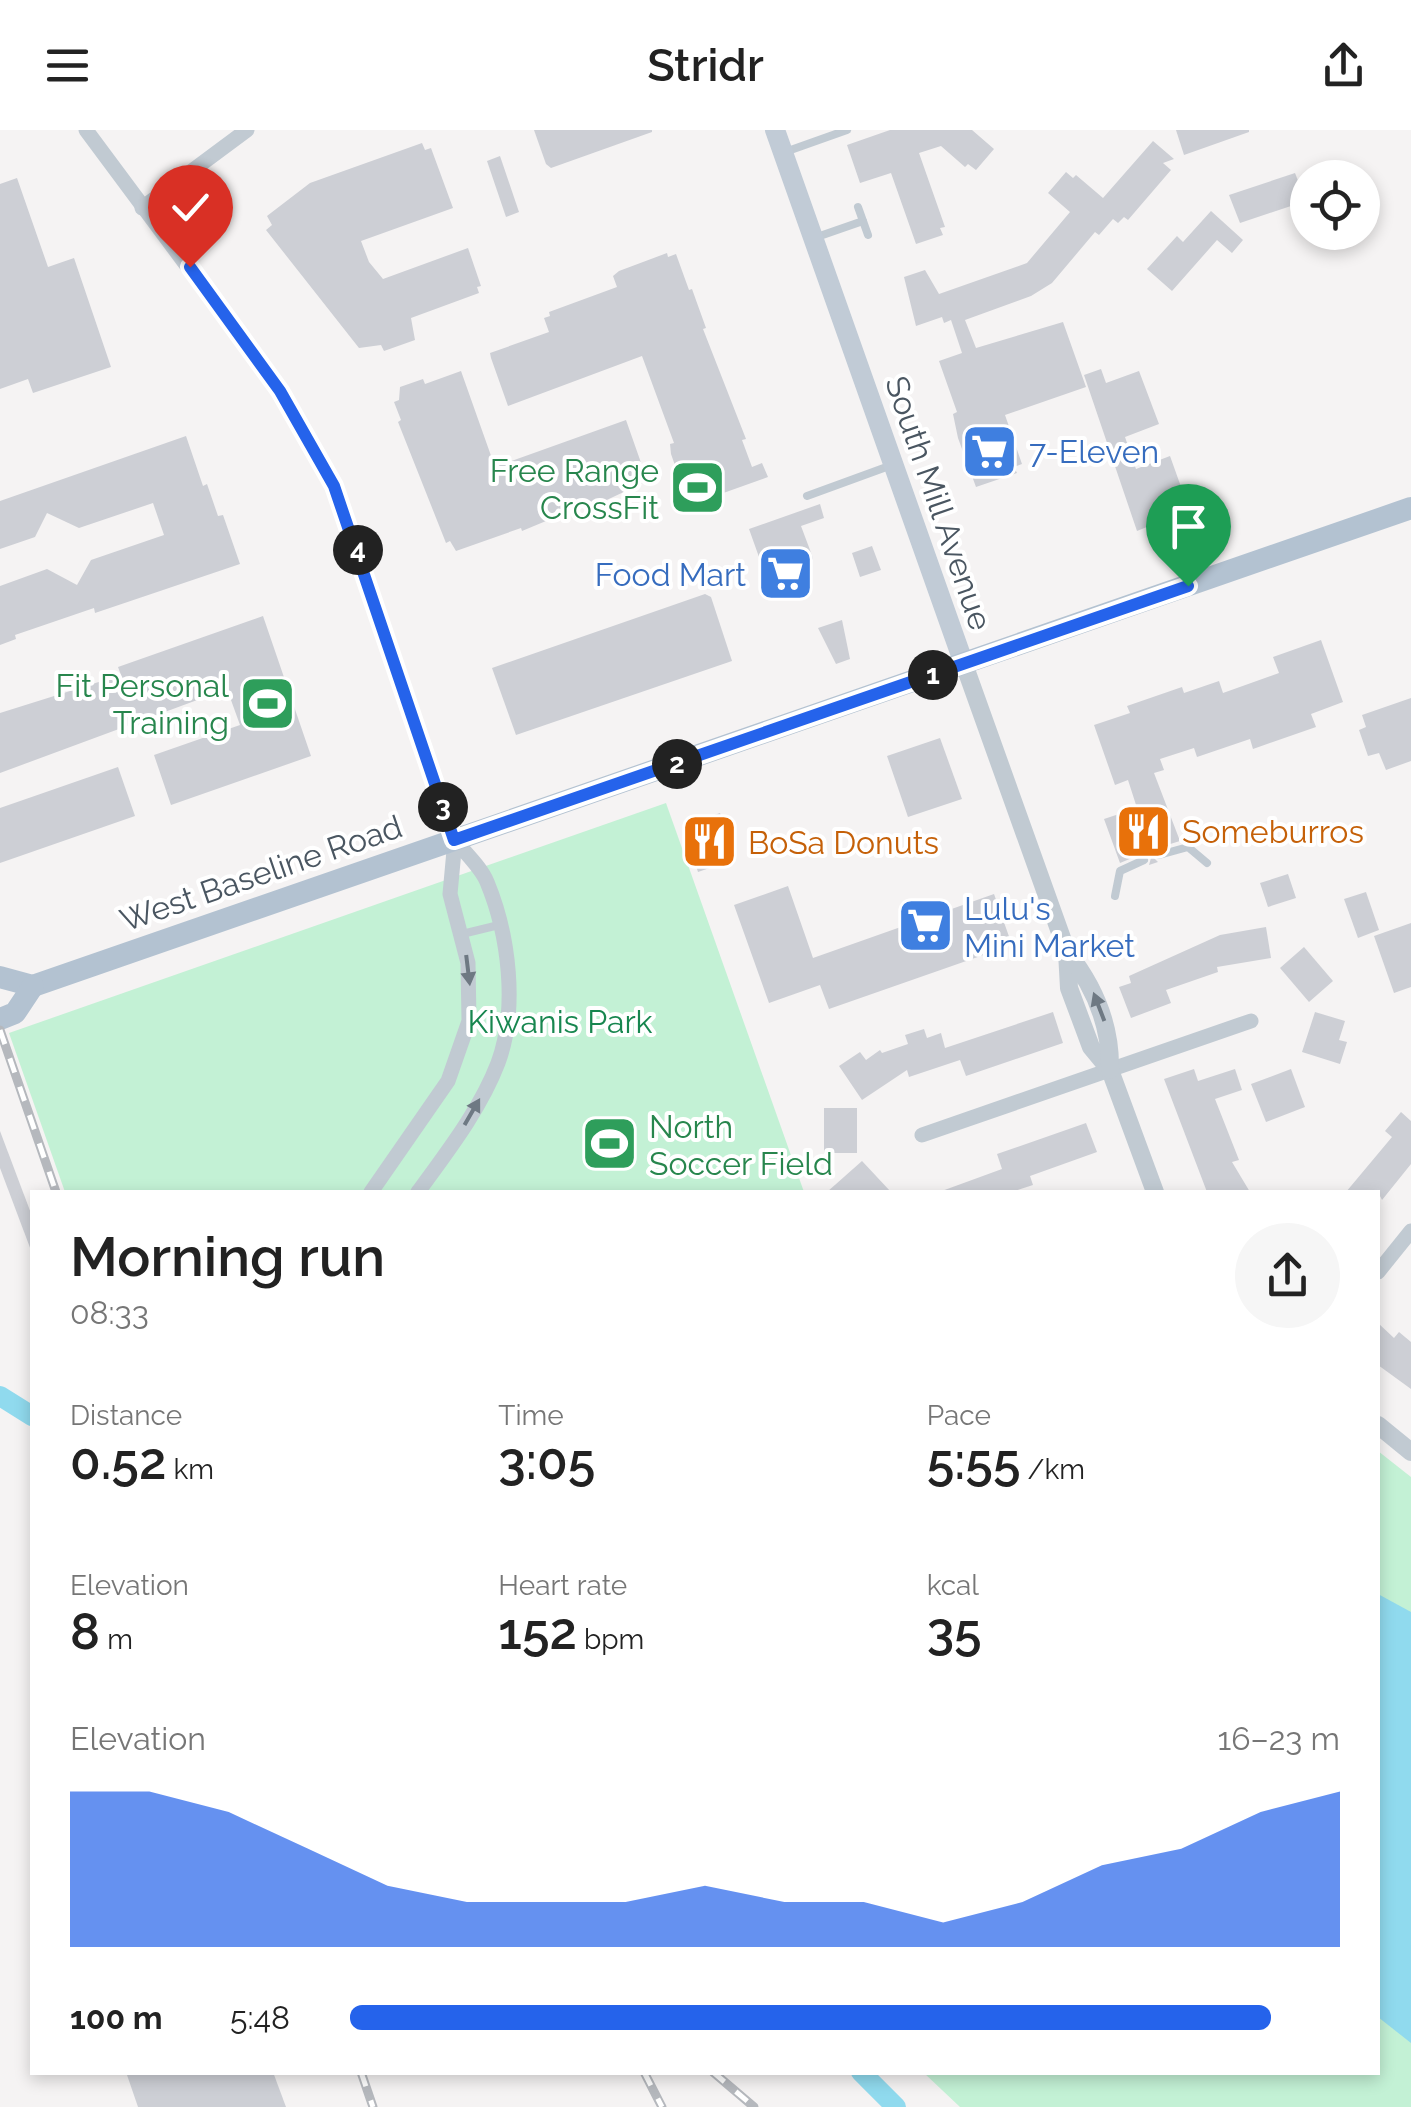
<!DOCTYPE html>
<meta charset="utf-8">
<style>
body{margin:0;font-family:Raleway,sans-serif;background:#f6f6f6;color:#222;height:100vh;display:flex;flex-direction:column;font-size:38px;white-space:nowrap}
*{box-sizing:border-box;margin:0}
p{font-size:32px;color:#767676}
.icon{flex:none;width:55px;height:55px;fill:none;stroke:currentColor;stroke-width:2;stroke-linecap:round;stroke-linejoin:round}
.map{position:relative;flex:1;overflow:hidden}
.sheet{position:absolute;left:30px;top:1060px;width:1350px;height:885px;display:flex;flex-direction:column;background:#fff;border-radius:0px;box-shadow:0 5px 15px #0003}
.sheet>*{flex:none}
.buttons{position:absolute;left:1290px;top:30px;display:grid;gap:20px}
.buttons a{display:grid;place-items:center;width:90px;height:90px;border-radius:50%;background:#fff;box-shadow:0 5px 15px #0003;font-size:50px}
.pin{position:absolute;display:grid;place-items:center;width:85px;height:85px;color:#fff;margin:-102px -42px;border-radius:50% 50% 50% 0;rotate:-45deg;box-shadow:0 0 10px #0007}
.pin .icon{rotate:45deg}
.km{position:absolute;width:50px;height:50px;margin:-25px;border-radius:50%;background:#222;color:#fff;font-size:28px;line-height:50px;text-align:center}
.round{display:grid;place-items:center;flex:none;width:105px;height:105px;border-radius:52px;background:#f6f6f6}
.head{display:flex;align-items:center;justify-content:space-between;height:170px;padding:0 40px}
h1{font-size:55px;font-weight:600;line-height:75px}
.figures{display:grid;grid-template-columns:repeat(3,1fr);gap:15px;height:170px;padding:10px 40px}
.figures div{display:grid;align-content:center}
.figures b{font-size:50px;font-weight:600}
.figures small{font-size:28px;font-weight:400}
.figures p{font-size:28px}
.chart{height:280px;padding:20px 40px}
.chart p{display:flex;justify-content:space-between}
.chart svg{width:100%;height:180px;margin-top:10px;fill:#2563eb;opacity:.7}
ul{padding:0 40px;list-style:none;font-size:32px}
li{display:grid;grid-template-columns:160px 120px 1fr;align-items:center;height:75px}
li i{height:25px;border-radius:12px;background:#2563eb}
header{display:flex;justify-content:space-between;align-items:center;height:130px;padding:0 40px;background:#fff;font-size:45px;font-weight:600}
.map>svg:first-child{display:block}
.green{fill:#c3f1d5}
.water{fill:#90daee}
.lines{fill:none;stroke-linecap:round;stroke-linejoin:round}
.canal{stroke:#90daee;stroke-width:20}
.building{fill:#cdcfd5}
.service{stroke:#c1cad2;stroke-width:8}
.minor{stroke:#c1cad2;stroke-width:15}
.tertiary{stroke:#c1cad2;stroke-width:18}
.secondary{stroke:#c1cbd6;stroke-width:20}
.primary{stroke:#b3c2d1;stroke-width:22}
.rail-casing{stroke:#b5b8bd;stroke-width:9}
.rail{stroke:#fff;stroke-width:5;stroke-dasharray:15;stroke-linecap:butt}
.oneway{fill:#6e7983}
.route-casing{stroke:#fff;stroke-width:20}
.route{stroke:#2563eb;stroke-width:12}
.labels{text-anchor:middle;dominant-baseline:central;stroke-width:8;stroke-linejoin:round;paint-order:stroke}
.shop-label{font-size:32px;fill:#366cbe;stroke:#fff;text-anchor:start}
.leisure-label{font-size:32px;fill:#27864d;stroke:#fff;text-anchor:end}
.street-label{font-size:32px;fill:#4a5661;stroke:#fff}
.food-label{font-size:32px;fill:#c56008;stroke:#fff;text-anchor:start}
.park-label{font-size:32px;fill:#17864f;stroke:#fff}
</style>
<header><svg class="icon" aria-label="menu" viewBox="0 0 24 24"><path d="M4 6h16M4 12h16M4 18h16"/></svg>Stridr<svg class="icon" aria-label="share" viewBox="0 0 24 24"><path d="M12 15V3M7 8l5-5 5 5M5 13v7h14v-7"/></svg></header>
<div class="map">
<svg width="1411" height="1977" viewBox="0 0 1411 1977">
<rect width="100%" height="100%" fill="#f5f3f3"/>
<g class="green">
<path d="M666 673 804 1062H65L9 903Z"/>
<path d="M1378 1321 1411 1347V1977H960L924 1943 1378 1942Z"/>
</g>
<path class="water" d="M1378 1464 1411 1482V1913L1378 1887Z"/>
<g class="lines">
<g class="canal">
<path d="M0 1266 32 1286"/>
<path d="M861 1942 896 1977"/>
</g>
</g>
<g class="building">
<path d="M534 0H652V2L551 38 546 34Z"/>
<path d="M890 0H972L994 19 976 40 968 34 965 37 941 16 919 23 945 97 940 98 943 105 916 114 891 43 860 53 847 15Z"/>
<path d="M1176 0H1249V2L1184 25Z"/>
<path d="M1153 11 1174 29 1163 33 1171 40 1128 90 1124 87 1118 93 1113 89 1099 105 1095 102 1052 153 1031 166 965 190 976 218 1063 192 1086 257 1005 285 1022 334 1014 337 1017 343 976 357 958 308 953 284 957 282 939 231 962 223 951 190 944 193 942 187 916 196 904 147 925 140 939 164 1027 133 1070 82 1048 63 1066 42 1073 48 1076 45 1103 68Z"/>
<path d="M422 13 425 20 431 18 453 78 361 111 369 132 383 149 468 118 481 156 477 157 479 163 411 188 415 210 384 221 381 215 359 218 266 100 272 95 267 86 310 53Z"/>
<path d="M500 26 519 82 506 87 487 31Z"/>
<path d="M1295 43 1306 71 1240 93 1229 65Z"/>
<path d="M17 48 48 137 74 128 111 237 33 263 28 249 0 259V54Z"/>
<path d="M1211 81 1243 110 1232 123 1217 110 1172 161 1147 139 1177 106 1183 112Z"/>
<path d="M667 123 668 127 676 124 689 160 692 159 706 198 703 199 746 309 742 310 752 337 762 333 768 347 701 371H693L683 358 671 324 670 314 674 313 642 226 508 276 491 228 490 223 549 202 544 188 550 186 549 182 617 157 613 146 619 141Z"/>
<path d="M1101 239 1106 253 1139 241 1159 294 1125 307 1136 339 1170 326 1190 382 1176 387 1163 385 1159 392 1137 401 1084 245Z"/>
<path d="M461 241 495 337 626 290 646 347 642 348 643 353 596 375 594 371 522 401 521 398 456 421 450 411 446 413 398 292 401 290 394 272 399 270 400 257 423 249 425 254Z"/>
<path d="M186 306 203 356 207 354 218 386 223 385 240 434 95 483 94 478 15 505 16 509 0 515V456L47 439 77 455 91 430 164 405 153 373 79 398 47 383 35 407 0 419V371Z"/>
<path d="M820 374 824 388 801 396 813 428 798 460 774 469 749 399Z"/>
<path d="M872 416 881 440 860 447 852 423Z"/>
<path d="M705 464 711 467 732 531 516 605 492 538Z"/>
<path d="M263 486 311 626 171 675 154 625 240 595 227 559 0 643V583L121 545 118 537Z"/>
<path d="M842 490 850 529 836 534 818 498Z"/>
<path d="M1321 510 1343 572 1311 584 1316 597 1253 619 1250 609 1197 627 1194 618 1160 629 1164 640 1154 643 1180 711 1154 719 1152 726 1158 732 1149 735 1151 728 1144 723 1120 733 1104 689 1137 678 1128 650 1115 655 1094 595 1130 583 1127 576 1182 557 1184 563 1219 551 1223 563 1279 543 1273 527Z"/>
<path d="M1411 568V631L1386 640 1379 623 1368 626 1359 600 1366 597 1362 585Z"/>
<path d="M940 608 962 669 908 687 887 626Z"/>
<path d="M118 637 135 686 0 733V678Z"/>
<path d="M720 683 736 729 698 742 683 696Z"/>
<path d="M1288 744 1296 768 1268 777 1260 753Z"/>
<path d="M788 756 813 828 994 764 1012 815 829 879 820 855 769 873 734 775Z"/>
<path d="M1366 762 1379 800 1358 808 1344 769Z"/>
<path d="M1411 793V857L1394 863 1374 806Z"/>
<path d="M1266 797 1271 828 1217 837 1218 842 1166 860 1171 873 1131 888 1119 857 1131 853 1129 846 1220 805Z"/>
<path d="M1304 817 1333 851 1309 872 1280 838Z"/>
<path d="M1053 882 1063 913 966 946 960 930 909 947 907 940 862 970 839 936 860 922 866 930 880 920 882 923 908 914 905 905 924 899 927 908 941 903 945 918Z"/>
<path d="M1315 882 1345 891 1339 910 1347 912 1340 934 1302 922Z"/>
<path d="M1194 939 1198 951 1235 939 1242 960 1215 969 1239 1030 1232 1032 1250 1062H1207L1164 949Z"/>
<path d="M1291 939 1305 977 1266 992 1251 954Z"/>
<rect x="824" y="978" width="33" height="45"/>
<path d="M1401 982 1411 991V1034L1382 1070 1378 1062H1346L1392 1007 1385 1001Z"/>
<path d="M1086 993 1097 1022 1030 1046 1033 1055 1011 1062H939L1002 1039 997 1024Z"/>
<path d="M0 1001 32 1086V1123L0 1038Z"/>
<path d="M862 1031 891 1062H827Z"/>
<path d="M1378 1193 1394 1208 1399 1202 1411 1212V1259L1378 1235Z"/>
<path d="M126 1942H273L286 1977H138Z"/>
</g>
<g class="lines">
<g class="service">
<path d="M785 22 847 0"/>
<path d="M863 91 868 105"/>
<path d="M814 108 863 91 858 77"/>
<path d="M807 366 892 335"/>
<path d="M1166 392 1187 453"/>
<path d="M1159 725 1188 717 1207 733"/>
<path d="M1115 766 1120 741 1144 730"/>
<path d="M462 804 499 795"/>
</g>
<g class="minor">
<path d="M86 0 280 261 334 356 455 710C465 723 481 737 487 752 509 805 518 879 498 933 480 980 447 1022 418 1062"/>
<path d="M142 78 247 0"/>
<path d="M922 1005 1251 891"/>
<path d="M371 1062 448 951 469 891 468 833 450 764 455 710"/>
<path d="M1378 1142 1411 1101"/>
</g>
<g class="tertiary">
<path d="M964 534 1067 822 1069 858 1091 917 1110 940 1155 1062"/>
<path d="M1067 822C1095 857 1111 895 1110 940"/>
<path d="M1378 1295 1411 1322"/>
</g>
<path class="secondary" d="M775 0 964 534"/>
<g class="primary">
<path d="M0 847 33 856 1411 378"/>
<path d="M0 889 15 883 33 856"/>
</g>
<defs>
<g id="rail">
<path d="M0 900 56 1062"/>
<path d="M361 1942 373 1977"/>
<path d="M644 1942 662 1977"/>
<path d="M713 1942 754 1977"/>
</g>
</defs>
<use href="#rail" class="rail-casing"/>
<use href="#rail" class="rail"/>
</g>
<defs><path id="oneway-solid" d="M-6-.8H1V-3.2L6.5 0L1 3.2V.8H-6Z" transform="scale(2.5)"/></defs>
<g class="oneway">
<use href="#oneway-solid" transform="translate(468 840) rotate(83)"/>
<use href="#oneway-solid" transform="translate(1099 877) rotate(-111)"/>
<use href="#oneway-solid" transform="translate(472 982) rotate(-60)"/>
</g>
<g class="lines">
<defs>
<path id="route" d="M190 137 280 261 334 356 454 710 1188 456"/>
</defs>
<use href="#route" class="route-casing"/>
<use href="#route" class="route"/>
</g>
<defs>
<symbol id="supermarket-square" viewBox="-11 -11 22 22"><rect x="-9" y="-9" width="18" height="18" rx="4" fill="#3f7fe0" stroke="#fff"/><path d="M-6-5.5h2.5l.6 2H6L4.5 2H-2.5L-4.4-4H-6ZM-1.5 3.2a1.3 1.3 0 1 0 .1 0ZM3 3.2a1.3 1.3 0 1 0 .1 0Z" fill="#fff"/></symbol>
<symbol id="stadium-square" viewBox="-11 -11 22 22"><rect x="-9" y="-9" width="18" height="18" rx="4" fill="#2e9e5b" stroke="#fff"/><path d="M0-5a6.5 5 0 1 0 0 10a6.5 5 0 1 0 0-10ZM-3.5-1.8h7v3.6h-7Z" fill="#fff"/></symbol>
<symbol id="restaurant-square" viewBox="-11 -11 22 22"><rect x="-9" y="-9" width="18" height="18" rx="4" fill="#e8710a" stroke="#fff"/><path d="M-5-6h1v4h1v-4h1v4h1v-4h1v5L-1.5 .5V6h-2V.5L-5-1ZM5-6V6H3V1.5H1.5Q1.5-4 5-6Z" fill="#fff"/></symbol>
</defs>
<g fill-rule="evenodd">
<use href="#supermarket-square" x="958" y="290" width="63" height="63"/>
<use href="#stadium-square" x="666" y="326" width="63" height="63"/>
<use href="#supermarket-square" x="754" y="412" width="63" height="63"/>
<use href="#stadium-square" x="236" y="542" width="63" height="63"/>
<use href="#restaurant-square" x="1112" y="670" width="63" height="63"/>
<use href="#restaurant-square" x="678" y="680" width="63" height="63"/>
<use href="#supermarket-square" x="894" y="764" width="63" height="63"/>
<use href="#stadium-square" x="578" y="982" width="63" height="63"/>
</g>
<g class="labels">
<g class="shop-label">
<text x="1029" y="321">7-Eleven</text>
<text x="746" y="444" text-anchor="end">Food Mart</text>
<text x="964" y="778">Lulu's<tspan x="964" dy="37">Mini Market</tspan></text>
</g>
<g class="leisure-label">
<text x="659" y="340">Free Range<tspan x="659" dy="37">CrossFit</tspan></text>
<text x="229" y="555">Fit Personal<tspan x="229" dy="37">Training</tspan></text>
<text x="649" y="996" text-anchor="start">North<tspan x="649" dy="37">Soccer Field</tspan></text>
</g>
<g class="street-label">
<text transform="translate(939 373) rotate(71)">South Mill Avenue</text>
<text transform="translate(261 743) rotate(-19)">West Baseline Road</text>
</g>
<g class="food-label">
<text x="1182" y="701">Someburros</text>
<text x="748" y="712">BoSa Donuts</text>
</g>
<g class="park-label">
<text x="560" y="891">Kiwanis Park</text>
</g>
</g>
</svg>
<div class="buttons">
<a><svg class="icon" aria-label="locate" viewBox="0 0 24 24"><circle cx="12" cy="12" r="6"/><path d="M12 2v4M12 18v4M2 12h4M18 12h4"/></svg></a>
</div>
<div class="pin" style="left:1188px;top:456px;background:#1e9e55"><svg class="icon" aria-label="arrive" viewBox="0 0 24 24"><path d="M6 21V4h12l-3 4 3 4H6"/></svg></div>
<div class="pin" style="left:190px;top:137px;background:#d93025"><svg class="icon" aria-label="check" viewBox="0 0 24 24"><path d="M5 12l5 5 9-10"/></svg></div>
<b class="km" style="left:933px;top:545px">1</b>
<b class="km" style="left:677px;top:634px">2</b>
<b class="km" style="left:443px;top:677px">3</b>
<b class="km" style="left:358px;top:420px">4</b>
<section class="sheet">
<div class="head"><div><h1>Morning run</h1><p>08:33</p></div><a class="round"><svg class="icon" aria-label="share" viewBox="0 0 24 24"><path d="M12 15V3M7 8l5-5 5 5M5 13v7h14v-7"/></svg></a></div>
<div class="figures">
<div><p>Distance</p><b>0.52<small> km</small></b></div>
<div><p>Time</p><b>3:05</b></div>
<div><p>Pace</p><b>5:55<small> /km</small></b></div>
</div>
<div class="figures">
<div><p>Elevation</p><b>8<small> m</small></b></div>
<div><p>Heart rate</p><b>152<small> bpm</small></b></div>
<div><p>kcal</p><b>35</b></div>
</div>
<div class="chart"><p><span>Elevation</span>16–23 m</p>
<svg viewBox="0 0 160 44" preserveAspectRatio="none"><path d="M0 44V6L10 6L20 11L30 20L40 29L50 33L60 33L70 33L80 29L90 33L100 33L110 38L120 33L130 24L140 20L150 11L160 6V44z"/></svg>
</div>
<ul>
<li><b>100 m</b>5:48<i style="width:93%"></i></li>
</ul>
</section>
</div>
